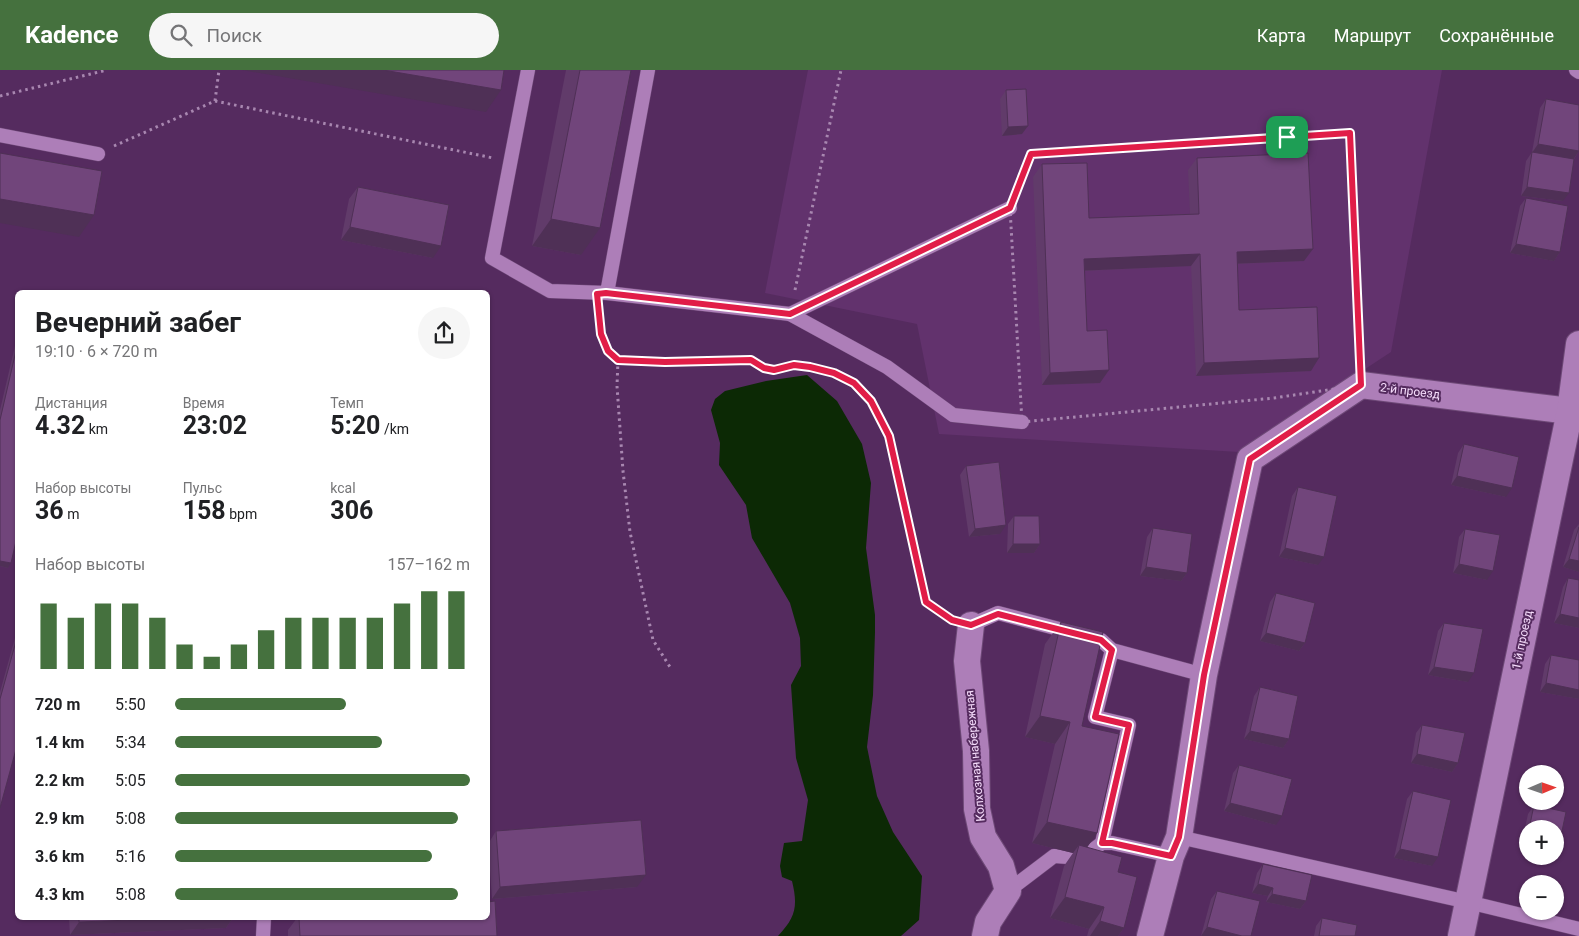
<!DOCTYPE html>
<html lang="ru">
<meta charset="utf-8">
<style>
body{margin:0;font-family:Roboto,sans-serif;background:#f6f6f6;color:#202124;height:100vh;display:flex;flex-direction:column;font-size:19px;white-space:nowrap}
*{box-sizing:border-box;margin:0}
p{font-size:16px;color:#757577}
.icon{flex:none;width:28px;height:28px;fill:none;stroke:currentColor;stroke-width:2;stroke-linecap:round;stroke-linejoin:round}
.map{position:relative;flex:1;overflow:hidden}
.drawer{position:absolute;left:15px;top:220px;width:475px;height:630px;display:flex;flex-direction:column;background:#fff;border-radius:8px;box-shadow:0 1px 4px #0004}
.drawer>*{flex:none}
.needle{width:32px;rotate:88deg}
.fabs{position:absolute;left:1519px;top:695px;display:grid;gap:10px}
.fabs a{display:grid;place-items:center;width:45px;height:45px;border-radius:50%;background:#fff;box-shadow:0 1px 4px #0004;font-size:25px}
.pin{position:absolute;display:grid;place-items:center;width:42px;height:42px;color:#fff;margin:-21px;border-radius:10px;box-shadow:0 2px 8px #0006}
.round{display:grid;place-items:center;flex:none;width:52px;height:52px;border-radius:26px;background:#f6f6f6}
.overview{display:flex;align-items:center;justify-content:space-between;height:85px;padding:0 20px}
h1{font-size:28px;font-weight:700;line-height:38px}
.stats{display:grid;grid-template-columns:repeat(3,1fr);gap:8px;height:85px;padding:5px 20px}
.stats div{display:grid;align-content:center}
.stats b{font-size:25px;font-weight:700}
.stats small{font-size:14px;font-weight:400}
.stats p{font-size:14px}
.chart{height:140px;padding:10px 20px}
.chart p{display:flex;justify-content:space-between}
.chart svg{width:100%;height:90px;margin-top:5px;stroke:#45713e;stroke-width:6}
ul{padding:0 20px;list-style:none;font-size:16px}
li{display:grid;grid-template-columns:80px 60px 1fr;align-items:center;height:38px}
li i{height:12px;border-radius:6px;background:#45713e}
header{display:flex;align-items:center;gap:30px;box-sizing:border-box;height:70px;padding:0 25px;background:#45713e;color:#fff}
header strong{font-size:24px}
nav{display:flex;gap:28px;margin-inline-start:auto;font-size:18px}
.search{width:350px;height:45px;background:#f6f6f6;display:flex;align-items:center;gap:12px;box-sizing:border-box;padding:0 18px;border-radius:28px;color:#757577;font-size:19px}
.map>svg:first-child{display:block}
.built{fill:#62326d}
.water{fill:#0c2905}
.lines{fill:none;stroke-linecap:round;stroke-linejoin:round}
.lane-casing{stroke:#6e4977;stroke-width:15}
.street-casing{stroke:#6e4977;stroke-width:28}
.path{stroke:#a887b0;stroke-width:3;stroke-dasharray:2.5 4;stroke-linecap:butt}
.lane{stroke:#ad7eb8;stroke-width:14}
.street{stroke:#ad7eb8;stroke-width:26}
.wall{fill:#613b6a}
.shaded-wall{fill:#4f3056}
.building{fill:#71457b;stroke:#4f3056}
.route-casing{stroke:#fff;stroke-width:10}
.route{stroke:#e11d48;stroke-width:6}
.labels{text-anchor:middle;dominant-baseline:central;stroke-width:4;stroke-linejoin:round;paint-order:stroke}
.street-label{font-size:12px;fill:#f5dcfb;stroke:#552b5f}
</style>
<header>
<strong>Kadence</strong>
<div class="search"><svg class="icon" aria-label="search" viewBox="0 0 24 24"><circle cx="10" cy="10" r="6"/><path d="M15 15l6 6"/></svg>Поиск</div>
<nav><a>Карта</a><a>Маршрут</a><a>Сохранённые</a></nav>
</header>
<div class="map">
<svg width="1579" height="866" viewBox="0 0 1579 866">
<rect width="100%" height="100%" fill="#552b5f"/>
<path class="built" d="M808 0H1442L1391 282 1239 382 939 364 917 254 765 223Z"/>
<path class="water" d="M807 305 837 331 862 374 871 413 866 478 875 545V562L873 625 867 677 877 726 893 762 922 806 919 850 901 866H773H778C796 847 798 836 792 811L782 807 780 796 784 773 802 771 808 730 796 688 791 615 801 596 800 568 790 533 752 468 746 435 719 395 720 373 711 340 715 329 725 321 766 311Z"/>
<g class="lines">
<defs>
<g id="lane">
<path d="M528 0 492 188 550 221 607 223 648 0"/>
<path d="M1576 0 1579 2"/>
<path d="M0 65 98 84"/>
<path d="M1010 138 790 244 887 297 953 345 1022 352"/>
<path d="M607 223 790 244"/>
<path d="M971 555 998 543 1101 570 1112 580 1204 605"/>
<path d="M1179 767 1468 832 1579 859"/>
<path d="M1102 773 1129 655 1095 647 1112 580"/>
<path d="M1008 821 1054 786 1082 788 1102 773H1112L1171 786"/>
<path d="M263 866 264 848"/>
</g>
<g id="street">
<path d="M971 555 967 591 976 681 977 739 983 767 1001 796 1008 821 988 852 985 866"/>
<path d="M1150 866 1171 786 1179 767 1204 605 1250 389 1361 315 1570 341"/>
<path d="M1461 866 1570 341 1579 274"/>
</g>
</defs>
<use href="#lane" class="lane-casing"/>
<use href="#street" class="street-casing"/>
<g class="path">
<path d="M0 26 107 0"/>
<path d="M215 31 219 0"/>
<path d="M1351 63 1361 315 1274 328 1022 352 1010 138 1031 84Z"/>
<path d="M114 76 215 31 493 88"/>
<path d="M795 220 841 0"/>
<path d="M598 241 601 264 608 281 618 290 665 292 751 291 763 298 774 300 794 295 810 297 834 303 854 313 871 331 889 366 926 532 949 547"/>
<path d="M618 290 617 316 623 401 630 462 653 570 670 597"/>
</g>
<use href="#lane" class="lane"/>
<use href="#street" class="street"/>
</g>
<g class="wall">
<path d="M566 0H631L581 185 532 176Z"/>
<path d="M1006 20 1022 64 1002 66 1000 29Z"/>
<path d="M1546 29 1579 81 1574 89 1563 131 1521 126 1526 91 1532 82 1540 38Z"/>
<path d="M1197 88 1304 191 1237 194 1239 240 1311 301 1196 306 1191 196 1085 201 1087 261 1100 313 1042 315 1033 107 1042 94 1089 148 1190 144 1188 100Z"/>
<path d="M358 117 433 188 341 170 349 129Z"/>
<path d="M1526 128 1560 182 1554 191 1510 183 1520 136Z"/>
<path d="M18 263V476H15L8 498 0 496V340Z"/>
<path d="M1464 374 1506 427 1451 415 1458 383Z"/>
<path d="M966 396 1000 464 969 467 960 405Z"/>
<path d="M1298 417 1318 495 1279 487 1292 426Z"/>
<path d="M1014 446 1040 474 1034 483H1007L1008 454Z"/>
<path d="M1579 454V502L1563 497 1574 460Z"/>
<path d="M1153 458 1187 503 1181 511 1140 506 1147 467Z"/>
<path d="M1465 459 1487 510 1453 503 1459 467Z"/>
<path d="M1568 508 1579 510V558L1554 553 1563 517Z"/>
<path d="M1276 523 1305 573 1299 581 1260 571 1270 532Z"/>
<path d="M1061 552 1082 656 1087 777 1118 802 1124 858 1118 866H1087L1089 859 1050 848 1064 796 1073 783 1032 773 1055 674 1025 667 1045 574Z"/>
<path d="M1444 553 1468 612 1428 605 1438 561Z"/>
<path d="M18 557V672L0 738V622Z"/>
<path d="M1551 585 1579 590V629L1540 622 1545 594Z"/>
<path d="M1260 617 1289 669 1283 678 1244 669 1254 626Z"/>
<path d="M1422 655 1458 693 1452 702 1411 693 1416 663Z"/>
<path d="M1239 695 1276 755 1224 741 1233 703Z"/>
<path d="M1413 721 1432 796 1394 788 1407 729Z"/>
<path d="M1534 735 1555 759H1528V783L1520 781 1528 744Z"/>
<path d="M496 761 637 817 492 829 488 774Z"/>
<path d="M1263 794 1306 831 1300 839 1266 832 1268 826 1252 823 1257 803Z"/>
<path d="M1217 821 1251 866H1201L1211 829Z"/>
<path d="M69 848H233L226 858 70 865Z"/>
<path d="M297 848H488L497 866H288V860Z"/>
<path d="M1322 848 1355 866H1314L1316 856Z"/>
</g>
<g class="shaded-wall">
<path d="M242 0H383L501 20 486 42Z"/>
<path d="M1028 56 1022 64 1002 66 1008 57Z"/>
<path d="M1538 74 1579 81 1573 90 1532 83Z"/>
<path d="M1527 117 1569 123 1563 131 1521 126Z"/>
<path d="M0 129 94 145 79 167 0 153Z"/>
<path d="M551 149 600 158 581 185 532 176Z"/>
<path d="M350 157 441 176 433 188 341 170Z"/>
<path d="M1516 174 1560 182 1554 191 1510 183Z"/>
<path d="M1313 179 1304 191 1228 194 1237 182Z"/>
<path d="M1200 184 1191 196 1075 201 1084 189Z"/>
<path d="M1319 288 1311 301 1196 306 1204 293Z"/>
<path d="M1109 300 1100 313 1042 315 1050 303Z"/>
<path d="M1457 406 1512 418 1506 427 1451 415Z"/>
<path d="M1006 455 1000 464 969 467 975 459Z"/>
<path d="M1013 474H1040L1034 483H1007Z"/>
<path d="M1285 478 1324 487 1318 495 1279 487Z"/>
<path d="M1569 489 1579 491V502L1563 497Z"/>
<path d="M0 491 11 493 8 498 0 496Z"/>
<path d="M1459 494 1493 501 1487 510 1453 503Z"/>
<path d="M1146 497 1187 503 1181 511 1140 506Z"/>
<path d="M1560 544 1579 548V558L1554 553Z"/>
<path d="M1266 563 1305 573 1299 581 1260 571Z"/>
<path d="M1434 597 1474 603 1468 612 1428 605Z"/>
<path d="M1546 613 1579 620V629L1540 622Z"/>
<path d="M1040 646 1070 652 1055 674 1025 667Z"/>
<path d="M1250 661 1289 669 1283 678 1244 669Z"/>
<path d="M1417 684 1458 693 1452 702 1411 693Z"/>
<path d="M1230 733 1282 746 1276 755 1224 741Z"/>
<path d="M1047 752 1097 763 1082 785 1079 775 1073 783 1032 773Z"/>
<path d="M1526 773H1528V783L1520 781Z"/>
<path d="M1400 779 1438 787 1432 796 1394 788Z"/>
<path d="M1543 786H1553L1552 788Z"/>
<path d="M646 805 637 817 492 829 500 817Z"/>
<path d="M1258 814 1273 818 1268 826 1252 823Z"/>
<path d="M1272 824 1306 831 1300 839 1266 832Z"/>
<path d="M1065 827 1104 837 1089 859 1050 848Z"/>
<path d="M183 848H233L226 858 70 865 79 852Z"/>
<path d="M1100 851 1124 858 1118 866H1090Z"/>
<path d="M1207 857 1242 866H1201Z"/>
</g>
<g class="building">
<path d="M383 0H504L501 20Z"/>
<path d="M580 0H631L600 158 551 149Z"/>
<path d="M1026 19 1028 56 1008 57 1006 20Z"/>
<path d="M1546 29 1579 35V81L1538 74Z"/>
<path d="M1532 82 1574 89 1569 123 1527 117Z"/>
<path d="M0 83 102 101 94 145 0 129Z"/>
<path d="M1308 83 1313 179 1237 182 1239 240 1317 237 1319 288 1204 293 1200 184 1084 189 1087 261 1107 260 1109 300 1050 303 1042 94 1087 93 1089 148 1199 144 1197 88Z"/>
<path d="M358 117 449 135 441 176 350 157Z"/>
<path d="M1526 128 1568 136 1560 182 1516 174Z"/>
<path d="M18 272V471H16L11 493 0 491V350Z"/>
<path d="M1464 374 1519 387 1512 418 1457 406Z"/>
<path d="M999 392 1006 455 975 459 966 396Z"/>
<path d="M1298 417 1337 426 1324 487 1285 478Z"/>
<path d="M1014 446H1039L1040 474H1013Z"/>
<path d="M1579 457V491L1569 489Z"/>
<path d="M1153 458 1192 464 1187 503 1146 497Z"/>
<path d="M1465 459 1500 465 1493 501 1459 494Z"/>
<path d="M1568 508 1579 510V548L1560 544Z"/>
<path d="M1276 523 1315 533 1305 573 1266 563Z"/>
<path d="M1061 552 1103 562 1082 656 1119 664 1097 763 1047 752 1070 652 1040 646Z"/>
<path d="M1444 553 1483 559 1474 603 1434 597Z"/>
<path d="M18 564V672L0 738V629Z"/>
<path d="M1551 585 1579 590V620L1546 613Z"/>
<path d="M1260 617 1298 626 1289 669 1250 661Z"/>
<path d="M1422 655 1465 663 1458 693 1417 684Z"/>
<path d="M1239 695 1292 709 1282 746 1230 733Z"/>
<path d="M1413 721 1451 730 1438 787 1400 779Z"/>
<path d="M1534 735 1566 742 1558 780 1555 779V759H1529Z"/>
<path d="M641 750 646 805 500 817 496 761Z"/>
<path d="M1079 775 1122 787 1118 802 1137 807 1124 858 1100 851 1104 837 1065 827Z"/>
<path d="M1263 794 1312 805 1306 831 1272 824 1273 818 1258 814Z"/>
<path d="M1217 821 1260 831 1251 866H1242L1207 857Z"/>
<path d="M495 831 497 866H300L299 848H488V832Z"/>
<path d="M79 848H183L79 852Z"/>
<path d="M1322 848 1357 855 1355 866H1319Z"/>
</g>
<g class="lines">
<defs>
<path id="route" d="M1350 63 1361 315 1250 389 1204 605 1179 767 1171 786 1112 773H1102L1129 655 1095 647 1112 580 1101 570 998 544 971 555 952 550 926 532 889 366 871 331 854 313 834 303 810 297 794 295 774 300 764 298 751 290 665 292 618 290 608 281 601 264 597 224 606 223 790 244 1010 138 1031 84Z"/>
</defs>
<use href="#route" class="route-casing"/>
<use href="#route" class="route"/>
</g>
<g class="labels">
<g class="street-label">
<text transform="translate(1410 321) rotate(7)">2-й проезд</text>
<text transform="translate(1522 570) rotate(-78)">1-й проезд</text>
<text transform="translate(975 686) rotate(-95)">Колхозная набережная</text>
</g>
</g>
</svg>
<div class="fabs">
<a><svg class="needle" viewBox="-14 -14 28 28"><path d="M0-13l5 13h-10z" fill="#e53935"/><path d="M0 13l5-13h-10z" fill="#757577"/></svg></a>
<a>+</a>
<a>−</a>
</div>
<div class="pin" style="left:1287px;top:67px;background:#1e9e55"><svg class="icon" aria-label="arrive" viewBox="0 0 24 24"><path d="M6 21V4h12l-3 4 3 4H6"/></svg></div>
<section class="drawer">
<div class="overview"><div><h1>Вечерний забег</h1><p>19:10 · 6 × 720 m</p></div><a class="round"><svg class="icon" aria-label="share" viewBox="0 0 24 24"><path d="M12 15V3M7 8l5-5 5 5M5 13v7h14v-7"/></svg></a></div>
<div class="stats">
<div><p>Дистанция</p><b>4.32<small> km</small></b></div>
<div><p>Время</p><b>23:02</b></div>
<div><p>Темп</p><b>5:20<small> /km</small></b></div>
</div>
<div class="stats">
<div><p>Набор высоты</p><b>36<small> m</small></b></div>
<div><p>Пульс</p><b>158<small> bpm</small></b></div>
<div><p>kcal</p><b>306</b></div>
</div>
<div class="chart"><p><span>Набор высоты</span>157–162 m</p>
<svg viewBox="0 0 160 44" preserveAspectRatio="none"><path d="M5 44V12M15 44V19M25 44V12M35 44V12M45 44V19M55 44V32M65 44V38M75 44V32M85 44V25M95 44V19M105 44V19M115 44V19M125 44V19M135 44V12M145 44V6M155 44V6"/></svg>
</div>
<ul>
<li><b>720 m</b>5:50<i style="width:58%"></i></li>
<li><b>1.4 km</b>5:34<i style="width:70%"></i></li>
<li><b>2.2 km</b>5:05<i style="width:100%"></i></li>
<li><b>2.9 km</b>5:08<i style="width:96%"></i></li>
<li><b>3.6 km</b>5:16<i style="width:87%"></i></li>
<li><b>4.3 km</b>5:08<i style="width:96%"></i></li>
</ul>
</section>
</div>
